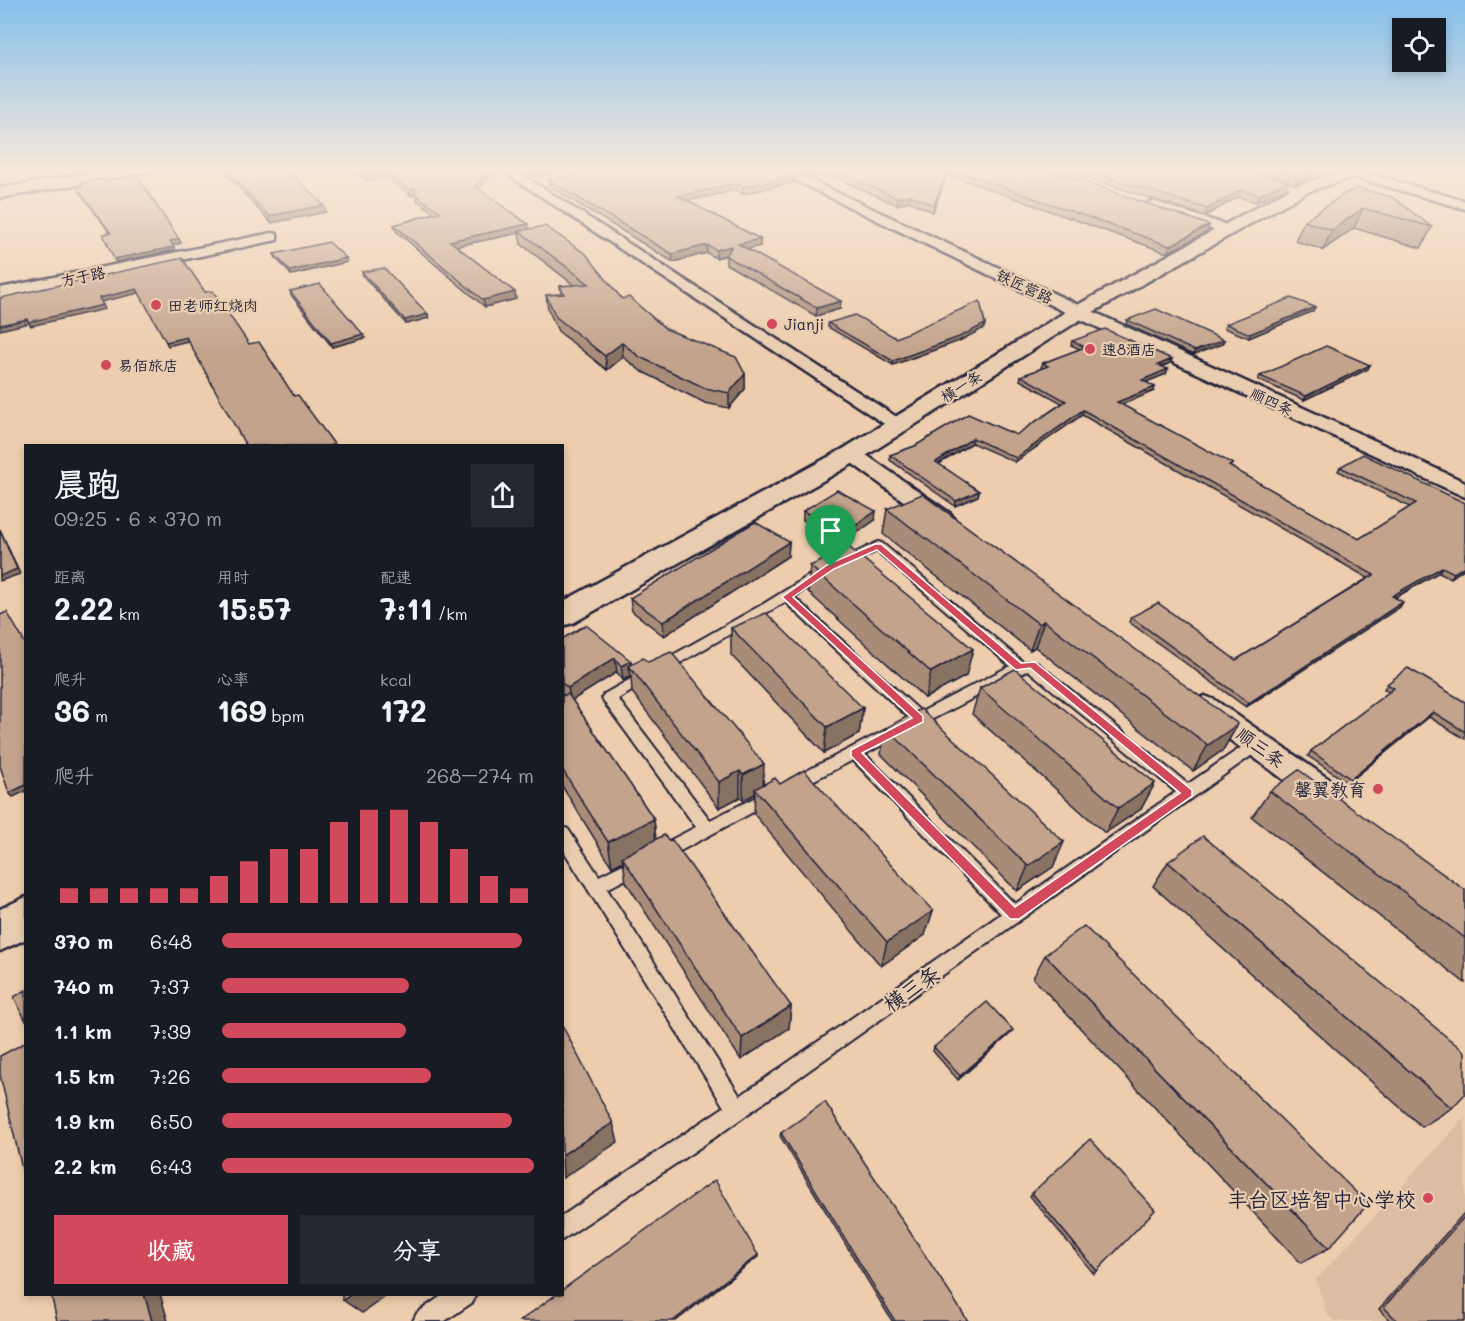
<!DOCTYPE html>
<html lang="zh">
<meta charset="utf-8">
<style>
body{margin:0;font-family:Mali,"LXGW WenKai TC",sans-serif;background:#242831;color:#f1f3f6;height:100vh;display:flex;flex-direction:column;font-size:22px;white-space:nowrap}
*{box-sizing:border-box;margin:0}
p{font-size:20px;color:#9ea1a6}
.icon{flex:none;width:33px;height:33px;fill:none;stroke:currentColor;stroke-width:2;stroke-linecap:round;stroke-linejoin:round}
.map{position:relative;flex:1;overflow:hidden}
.details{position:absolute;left:24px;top:444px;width:540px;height:852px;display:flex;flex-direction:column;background:#171b24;border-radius:0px;box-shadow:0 3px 9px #0003}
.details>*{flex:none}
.tools{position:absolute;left:1392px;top:18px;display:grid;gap:12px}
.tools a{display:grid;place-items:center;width:54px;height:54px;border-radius:0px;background:#171b24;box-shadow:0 3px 9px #0003;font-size:30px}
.pin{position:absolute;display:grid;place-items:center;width:51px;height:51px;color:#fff;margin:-62px -26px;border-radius:50% 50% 50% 0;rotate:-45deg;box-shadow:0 0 6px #0007}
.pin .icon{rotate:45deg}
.round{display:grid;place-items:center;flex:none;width:63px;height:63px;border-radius:0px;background:#242831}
.summary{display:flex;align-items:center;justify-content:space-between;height:102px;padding:0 30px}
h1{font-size:33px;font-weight:700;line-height:45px}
.metrics{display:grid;grid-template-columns:repeat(3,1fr);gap:9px;height:102px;padding:6px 30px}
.metrics div{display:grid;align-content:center}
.metrics b{font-size:30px;font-weight:700}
.metrics small{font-size:16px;font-weight:400}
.metrics p{font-size:16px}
.chart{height:168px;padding:12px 30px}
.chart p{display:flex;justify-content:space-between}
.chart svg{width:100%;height:108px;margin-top:6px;stroke:#d1495b;stroke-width:6}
.primary-button{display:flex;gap:12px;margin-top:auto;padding:12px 30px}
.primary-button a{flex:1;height:69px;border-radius:0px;background:#d1495b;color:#fff;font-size:24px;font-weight:700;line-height:69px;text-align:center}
.primary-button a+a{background:#242831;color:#f1f3f6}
ul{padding:0 30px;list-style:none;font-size:20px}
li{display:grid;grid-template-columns:96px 72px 1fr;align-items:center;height:45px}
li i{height:15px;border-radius:8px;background:#d1495b}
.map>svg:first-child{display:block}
.built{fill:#dcbda1}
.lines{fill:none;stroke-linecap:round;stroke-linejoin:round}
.lane-casing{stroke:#22223b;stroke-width:4}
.street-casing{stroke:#22223b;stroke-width:5}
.secondary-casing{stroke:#22223b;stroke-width:5}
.lane{fill:#e9cdb0;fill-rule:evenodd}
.street{fill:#e9cdb0;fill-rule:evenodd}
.secondary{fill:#e9cdb0;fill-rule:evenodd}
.wall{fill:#a88c78;stroke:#22223b;stroke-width:1.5}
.shaded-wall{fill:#887262;stroke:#22223b;stroke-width:1.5}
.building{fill:#c3a38c;stroke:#22223b;stroke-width:1.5}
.route{fill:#d1495b;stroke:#fff;stroke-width:1.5;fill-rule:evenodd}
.poi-dot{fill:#d1495b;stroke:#e9cdb0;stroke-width:2}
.labels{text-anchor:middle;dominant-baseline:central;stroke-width:4.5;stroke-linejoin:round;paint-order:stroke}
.far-street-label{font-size:15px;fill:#22223b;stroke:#e9cdb0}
.far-poi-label{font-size:15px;fill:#22223b;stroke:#e9cdb0;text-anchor:start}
.street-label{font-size:18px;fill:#22223b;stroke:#e9cdb0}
.poi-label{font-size:18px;fill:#22223b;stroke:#e9cdb0;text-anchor:end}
.near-street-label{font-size:21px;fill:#22223b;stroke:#e9cdb0}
.near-poi-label{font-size:21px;fill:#22223b;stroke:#e9cdb0;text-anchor:end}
</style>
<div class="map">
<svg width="1465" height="1321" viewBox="0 0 1465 1321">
<rect width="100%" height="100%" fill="#edcdad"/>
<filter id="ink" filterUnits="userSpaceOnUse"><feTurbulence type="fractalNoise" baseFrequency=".0167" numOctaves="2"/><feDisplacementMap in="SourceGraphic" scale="12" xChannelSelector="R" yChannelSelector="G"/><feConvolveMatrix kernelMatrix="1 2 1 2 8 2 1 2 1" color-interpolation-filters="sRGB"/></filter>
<g filter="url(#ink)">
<path class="built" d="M1465 1117V1321H1334L1327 1314 1316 1280Z"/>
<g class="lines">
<defs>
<g id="lane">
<path d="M1268 177 1303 188 1304 189 1301 191 1266 180Z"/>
<path d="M878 542 882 543 1023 662H1036L1188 784 1252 740H1262L1264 744 1262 748 1193 797 714 1138 562 1240V1216L724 1107 562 848V827L568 829 599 876 633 859 639 857 645 859 647 864 645 869 607 889 740 1096 1001 914 853 760 799 788 794 790 789 788 786 784 789 780 909 718 785 602 618 699 710 820 764 793 769 791 774 793 777 797 774 801 667 858 661 860 655 858 653 853 655 848 696 827 604 702 602 698 604 694 765 603 818 570 822 569 828 573 794 597 921 712 1010 666 877 551 846 565H838L836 562ZM1028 670 1176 792 1015 904 865 754Z"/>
<path d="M444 1294H476L473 1302 445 1321H413L417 1313Z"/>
</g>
<g id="street">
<path d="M498 168H512L909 425 906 429H892Z"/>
<path d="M770 168H785L1085 308 1465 482V497L1073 316Z"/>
<path d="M1351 168 1465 201V209L1347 175V169Z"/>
<path d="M1152 201 1233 227 1235 230 1233 233H1223L1147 208 1145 205Z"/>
<path d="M272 233 277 234V240L0 298V288Z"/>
<path d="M852 448 859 450 951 514 954 519 951 524H935L845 458 842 454 845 450Z"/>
<path d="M1205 696 1215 700 1336 784 1340 793 1336 802 1325 806 1314 802 1195 714 1191 707 1195 700Z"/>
</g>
<g id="secondary">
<path d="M123 168H156L149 172 0 198V188Z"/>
<path d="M1352 168H1373L1371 171 1307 192 1086 316 861 459 573 623 562 626V602L843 449 1072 308 1295 186Z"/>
<path d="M26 897V939L0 951V909Z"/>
</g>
</defs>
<use href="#lane" class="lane-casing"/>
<use href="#street" class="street-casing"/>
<use href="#secondary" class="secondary-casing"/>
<use href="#lane" class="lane"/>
<use href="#street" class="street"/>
<use href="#secondary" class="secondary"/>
</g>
<g class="wall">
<path d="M221 168H285L326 212 271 223Z"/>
<path d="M354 168H451L497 170 478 189 528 224 529 229 622 299 666 329 745 374V389L729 408 705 403 641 371 623 357 607 370 558 331 548 309 546 295 561 294 560 286 574 285 521 244 519 233 457 246 516 299 485 307 396 231 394 225 434 213 418 201 416 195 411 196 386 177 368 181 356 174Z"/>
<path d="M519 168H578L534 177Z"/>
<path d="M789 168H1045L1209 225 1207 232 1167 253 947 174 933 212 909 201 897 205 828 174 812 178Z"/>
<path d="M1057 168H1327L1294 184 1287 181 1285 188 1256 202 1238 197 1205 216Z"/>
<path d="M794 176V182L743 194 736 190 687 201 760 239V246L747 249 840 309 816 316 726 264V256L727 255 716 258 707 253 673 262 549 186 548 180Z"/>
<path d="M104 182 181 243 172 245 175 250 116 262 103 234 110 233 77 188Z"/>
<path d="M1346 193 1432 227 1421 248 1354 228 1323 250 1295 241 1304 221Z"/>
<path d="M274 254 346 258 347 262 291 275 276 258Z"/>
<path d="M362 272 429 318 406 324 363 276Z"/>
<path d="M290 291 363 334 365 338 332 347 291 295Z"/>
<path d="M1313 311 1249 338 1224 328 1226 324Z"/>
<path d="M1127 320 1224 340 1222 344 1193 355 1126 324Z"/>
<path d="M828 323 896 338 985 324 984 328 959 341 893 365 828 327Z"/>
<path d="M1072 341 1172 359 1170 363 1162 367 1166 374 1146 382 1154 391 1121 405 1232 468 1359 539 1410 507 1338 471 1340 467 1465 503V568L1451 578 1439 572 1395 598 1400 607 1246 707 1129 622 1131 617 1236 660 1368 578 1082 415 1015 462 972 443 939 464 979 491 978 496 955 506 890 460V455L915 446 968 414 1016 435 1062 403 1020 380 1021 376 1043 368 1041 367 1043 363 1080 349 1071 345Z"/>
<path d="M1368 369 1304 400 1258 380 1260 376Z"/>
<path d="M887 509 1238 724 1223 750 1193 771 1035 647 1030 650 883 534Z"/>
<path d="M803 511 875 520 842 543 803 520Z"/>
<path d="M789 542 788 556 664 636 632 611 630 598Z"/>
<path d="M810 566 966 676 925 698 808 592Z"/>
<path d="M731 628 863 708 859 734 824 753 731 655Z"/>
<path d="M562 639 632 665 763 785 780 784 925 935 881 966 754 814 755 794 743 800 740 797 719 808 632 692 631 676 623 680 617 672 572 700 654 819 656 840 791 1006 789 1028 741 1060 626 882 623 861 612 867 562 786V696L564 695 562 694Z"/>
<path d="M1387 684 1465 702V739L1429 717 1348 783 1308 756 1311 751 1389 692 1384 689Z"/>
<path d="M980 688 1155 783 1141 809 1105 833 972 714Z"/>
<path d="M886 728 1053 867 1017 891 881 754Z"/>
<path d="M1270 791 1465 890V983L1252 817Z"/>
<path d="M1168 862 1452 1108 1422 1127 1153 886Z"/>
<path d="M1045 955 1329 1248 1301 1263 1033 978Z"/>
<path d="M1011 1033 958 1080 933 1051 934 1047Z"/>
<path d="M781 1133 968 1321H892L780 1136Z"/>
<path d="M1032 1193 1097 1271 1094 1274 1030 1196Z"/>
<path d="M1465 1212V1321H1390L1379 1309Z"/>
</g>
<g class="shaded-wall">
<path d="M74 168H95L96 170 76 173Z"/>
<path d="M492 168H497V170L475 192 474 186Z"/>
<path d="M546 168H578L534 177 533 171Z"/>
<path d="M828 168V174L812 178V171Z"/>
<path d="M948 168 947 174 933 212 934 205Z"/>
<path d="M1316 168H1327L1294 184 1297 177Z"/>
<path d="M384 171 386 177 368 181 366 175Z"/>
<path d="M794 176V182L743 194V187Z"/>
<path d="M1288 181 1285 188 1256 202 1259 195Z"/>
<path d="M736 183V190L678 203V196Z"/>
<path d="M415 188 416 195 411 196 409 190Z"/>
<path d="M1241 190 1238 197 1205 216 1207 209Z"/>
<path d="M910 195 909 201 897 205V198Z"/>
<path d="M324 205 326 212 271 223 269 216Z"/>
<path d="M1363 208 1354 228 1323 250 1332 230Z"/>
<path d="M528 224 529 231H519V233L452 247 450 241Z"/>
<path d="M1209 225 1207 232 1167 253 1170 246Z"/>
<path d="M179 239 181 243 172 245 170 241Z"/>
<path d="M760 239V246L738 252V244Z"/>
<path d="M707 245V253L673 262 672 254Z"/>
<path d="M732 246V253L716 258V250Z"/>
<path d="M174 247 175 250 116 262 114 259Z"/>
<path d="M346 258 347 262 291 275 290 271Z"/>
<path d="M137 289 139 293 101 302 99 298Z"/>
<path d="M515 292 516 299 485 307 483 300Z"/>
<path d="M841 301 840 309 816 316 817 308Z"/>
<path d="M103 305 105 309 31 326 29 323 0 330V325Z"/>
<path d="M1315 307 1313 311 1249 338 1250 334Z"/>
<path d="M428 314 429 318 406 324 405 320Z"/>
<path d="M985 324 984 328 959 341 893 365V361Z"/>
<path d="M363 334 365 338 332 347 331 343Z"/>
<path d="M186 337 188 341 168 346 166 342Z"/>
<path d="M1224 340 1222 344 1193 355 1195 351Z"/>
<path d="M622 343 623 357 607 370 605 356Z"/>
<path d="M1172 359 1170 363 1156 369 1158 365Z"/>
<path d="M1370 365 1368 369 1304 400 1306 396Z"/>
<path d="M1168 369 1166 374 1141 384 1142 380Z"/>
<path d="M745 374V389L729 408V393Z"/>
<path d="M1155 387 1154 391 1116 407 1117 402Z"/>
<path d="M1083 410 1082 415 1015 462 1016 458Z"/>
<path d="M973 438 972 443 935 466 936 462Z"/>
<path d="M979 491 978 496 955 506 956 501Z"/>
<path d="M876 511 875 520 842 543 843 534Z"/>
<path d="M0 529 20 574 0 581Z"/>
<path d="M789 542 788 556 664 636 663 622Z"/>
<path d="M1465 566V568L1451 578 1454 573Z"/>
<path d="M1442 567 1439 572 1389 601 1392 596Z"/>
<path d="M1403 602 1400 607 1246 707 1249 703Z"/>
<path d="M1044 621 1035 647 1030 650 1039 624Z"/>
<path d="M973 649 966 676 925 698 931 672Z"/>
<path d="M615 658 617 672 571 701 568 688Z"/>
<path d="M631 661 632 670 629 666 631 676 623 680 621 666Z"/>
<path d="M863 708 859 734 824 753 827 727Z"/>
<path d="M1433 712 1429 717 1348 783 1351 779Z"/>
<path d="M1238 724 1223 750 1193 771 1208 745Z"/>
<path d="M764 764 763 790 755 789V794L743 800V775Z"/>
<path d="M740 771V797L719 808V782Z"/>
<path d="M1155 783 1141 809 1105 833 1118 808Z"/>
<path d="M26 785V791L13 797 9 793Z"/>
<path d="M654 819 656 844 622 857 623 861 612 867 608 842Z"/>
<path d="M1064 842 1053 867 1017 891 1028 866Z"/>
<path d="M933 911 925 935 881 966 887 942Z"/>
<path d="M791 1006 789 1028 741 1060 742 1038Z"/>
<path d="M1013 1030 1011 1033 958 1080 960 1076Z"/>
<path d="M613 1123 618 1142 563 1178 562 1155Z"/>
<path d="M758 1255V1257L676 1321H673Z"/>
<path d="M144 1294H160L168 1321H152Z"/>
<path d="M352 1294H389L362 1313 343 1300Z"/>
</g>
<g class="building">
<path d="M225 168H285L324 205 269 216Z"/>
<path d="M355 168H492L474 186 528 224 450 241 515 292 483 300 394 225 440 212 416 195 415 188 409 190 384 171 366 175Z"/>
<path d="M528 168H546L533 171Z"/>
<path d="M603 168H779L794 176 743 187 736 183 678 196 760 239 738 244 841 301 817 308 726 256 732 246 716 250 707 245 672 254 548 180Z"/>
<path d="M804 168H948L934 205 910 195 897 198 828 168 812 171Z"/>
<path d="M949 168H1045L1209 225 1170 246Z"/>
<path d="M1079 168H1244L1288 181 1259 195 1241 190 1207 209Z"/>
<path d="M1268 168H1316L1297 177Z"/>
<path d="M137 176 179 239 170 241 174 247 114 259 103 234 111 233 77 188 83 186 81 183 102 179 104 182Z"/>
<path d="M1358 188 1392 197 1432 227 1363 208 1332 230 1304 221 1346 193Z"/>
<path d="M545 226 586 254 622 299 629 297 666 329 736 357 745 374 729 393 705 388 640 357 622 343 605 356 556 317 546 295 564 294 560 286 589 284 519 231Z"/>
<path d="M329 242 346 258 290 271 274 254Z"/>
<path d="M182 258 205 292 213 291 249 344 259 342 294 396 298 395 334 444 329 446H246L186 337 166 342 137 289 99 298 103 305 29 322 27 319 0 325V298Z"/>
<path d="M384 268 428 314 405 320 362 272Z"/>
<path d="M320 284 363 334 331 343 290 291Z"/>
<path d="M1291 298 1315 307 1250 334 1226 324Z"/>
<path d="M980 301 985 324 959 337 893 361 828 323 855 315 896 338Z"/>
<path d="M1156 309 1224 340 1195 351 1127 320Z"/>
<path d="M1105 329 1172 359 1158 365 1168 369 1142 380 1155 387 1117 402 1233 464 1229 466 1359 539 1416 503 1340 467 1363 454 1465 503V566L1454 573 1442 567 1392 596 1403 602 1249 703 1131 617 1158 603 1236 660 1374 575 1083 410 1016 458 973 438 936 462 979 491 956 501 890 455 915 446 968 414 1016 435 1066 401 1021 376 1048 366 1043 363 1085 347 1072 341Z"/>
<path d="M1326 346 1370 365 1306 396 1260 376Z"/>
<path d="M837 490 876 511 843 534 803 511Z"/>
<path d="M922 494 1238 724 1208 745 1044 621 1039 624 887 509Z"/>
<path d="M755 522 789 542 663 622 630 598Z"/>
<path d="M0 531 17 569 0 576Z"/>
<path d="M850 548 973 649 931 672 810 566Z"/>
<path d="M7 612 26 645V785L9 793 0 766V615Z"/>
<path d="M766 613 863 708 827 727 731 628Z"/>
<path d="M586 625 631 661 621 666 615 658 568 688 562 683V639Z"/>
<path d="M671 652 764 764 743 775 740 771 719 782 629 666 643 658 648 662Z"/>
<path d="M1408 668 1465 702V732L1433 712 1351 779 1311 751 1394 688 1387 684Z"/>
<path d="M1015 669 1155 783 1118 808 980 688Z"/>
<path d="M568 694 654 819 608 842 562 769V696Z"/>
<path d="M921 709 1064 842 1028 866 886 728Z"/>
<path d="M804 770 933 911 887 942 755 789 775 778 780 784Z"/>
<path d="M1299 770 1465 890V938L1270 791Z"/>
<path d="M664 835 669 841 672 840 791 1006 742 1038 622 857Z"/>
<path d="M1203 836 1465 1052V1094L1452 1108 1168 862Z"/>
<path d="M1084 926 1368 1204 1329 1248 1045 955Z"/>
<path d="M26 990V1021L14 997Z"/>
<path d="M987 1002 1013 1030 960 1076 934 1047Z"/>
<path d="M562 1025 613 1123 562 1155Z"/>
<path d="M26 1042V1186L0 1075V1056Z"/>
<path d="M825 1102 968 1321H895L781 1133Z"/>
<path d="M1090 1139 1155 1210 1097 1271 1032 1193Z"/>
<path d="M715 1180 758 1255 673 1321H520L557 1294H562V1290Z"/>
<path d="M1465 1216V1321H1397L1384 1307Z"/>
<path d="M51 1294H144L152 1321H57Z"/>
<path d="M341 1294H352L343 1300Z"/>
</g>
</g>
<linearGradient id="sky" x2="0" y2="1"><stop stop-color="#85c0ec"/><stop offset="0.48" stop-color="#f7e8da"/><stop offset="1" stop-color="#f7e8da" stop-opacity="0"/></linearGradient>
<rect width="1465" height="353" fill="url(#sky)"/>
<path class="route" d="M875 544H881L1021 663 1035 662 1192 790V796L1019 919H1010L851 756V750L912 718 782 597 827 565ZM877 550 1016 670 1030 668 1180 793 1015 907 862 753 923 722V716L793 597 834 569Z"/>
<g class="poi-dot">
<circle cx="156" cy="305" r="6"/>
<circle cx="772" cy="324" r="6"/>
<circle cx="1090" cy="349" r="6"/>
<circle cx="106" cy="365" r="6"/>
<circle cx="1378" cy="789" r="6"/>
<circle cx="1428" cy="1198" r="6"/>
</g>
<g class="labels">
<g class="far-street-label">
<text transform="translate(83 276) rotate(-12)">方于路</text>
<text transform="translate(1025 286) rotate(25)">铁匠营路</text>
<text transform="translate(961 386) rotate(-32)">横一条</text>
<text transform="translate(1272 401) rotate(25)">顺四条</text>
</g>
<g class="far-poi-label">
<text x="168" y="305">田老师红烧肉</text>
<text x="784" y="324">Jianji</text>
<text x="1102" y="349">速8酒店</text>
<text x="118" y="365">易佰旅店</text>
</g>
<g class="street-label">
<text transform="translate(1261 747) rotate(36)">顺三条</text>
</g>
<g class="poi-label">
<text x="1366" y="789">馨翼教育</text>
</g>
<g class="near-street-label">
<text transform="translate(911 988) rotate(-35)">横三条</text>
</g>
<g class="near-poi-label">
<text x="1416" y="1198">丰台区培智中心学校</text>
</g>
</g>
</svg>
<div class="tools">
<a><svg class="icon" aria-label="locate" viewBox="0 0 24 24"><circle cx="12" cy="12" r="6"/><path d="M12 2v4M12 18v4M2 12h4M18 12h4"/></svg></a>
</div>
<div class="pin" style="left:831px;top:567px;background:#1e9e55"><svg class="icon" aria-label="arrive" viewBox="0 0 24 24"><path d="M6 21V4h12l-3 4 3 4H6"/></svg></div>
<section class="details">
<div class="summary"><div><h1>晨跑</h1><p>09:25 · 6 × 370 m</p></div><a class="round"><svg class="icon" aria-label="share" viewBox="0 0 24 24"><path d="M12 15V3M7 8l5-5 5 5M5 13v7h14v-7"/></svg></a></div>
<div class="metrics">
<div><p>距离</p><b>2.22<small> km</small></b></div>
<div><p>用时</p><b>15:57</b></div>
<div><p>配速</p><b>7:11<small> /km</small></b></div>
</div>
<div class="metrics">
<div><p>爬升</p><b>36<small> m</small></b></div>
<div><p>心率</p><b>169<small> bpm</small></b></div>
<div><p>kcal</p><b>172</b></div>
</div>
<div class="chart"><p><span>爬升</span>268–274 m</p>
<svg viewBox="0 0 160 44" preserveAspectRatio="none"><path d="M5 44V38M15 44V38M25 44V38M35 44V38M45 44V38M55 44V33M65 44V27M75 44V22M85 44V22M95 44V11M105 44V6M115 44V6M125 44V11M135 44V22M145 44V33M155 44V38"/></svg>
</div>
<ul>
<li><b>370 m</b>6:48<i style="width:96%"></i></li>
<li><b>740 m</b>7:37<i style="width:60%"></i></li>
<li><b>1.1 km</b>7:39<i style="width:59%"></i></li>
<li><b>1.5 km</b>7:26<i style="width:67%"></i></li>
<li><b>1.9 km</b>6:50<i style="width:93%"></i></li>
<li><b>2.2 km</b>6:43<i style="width:100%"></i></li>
</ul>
<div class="primary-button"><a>收藏</a><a>分享</a></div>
</section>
</div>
